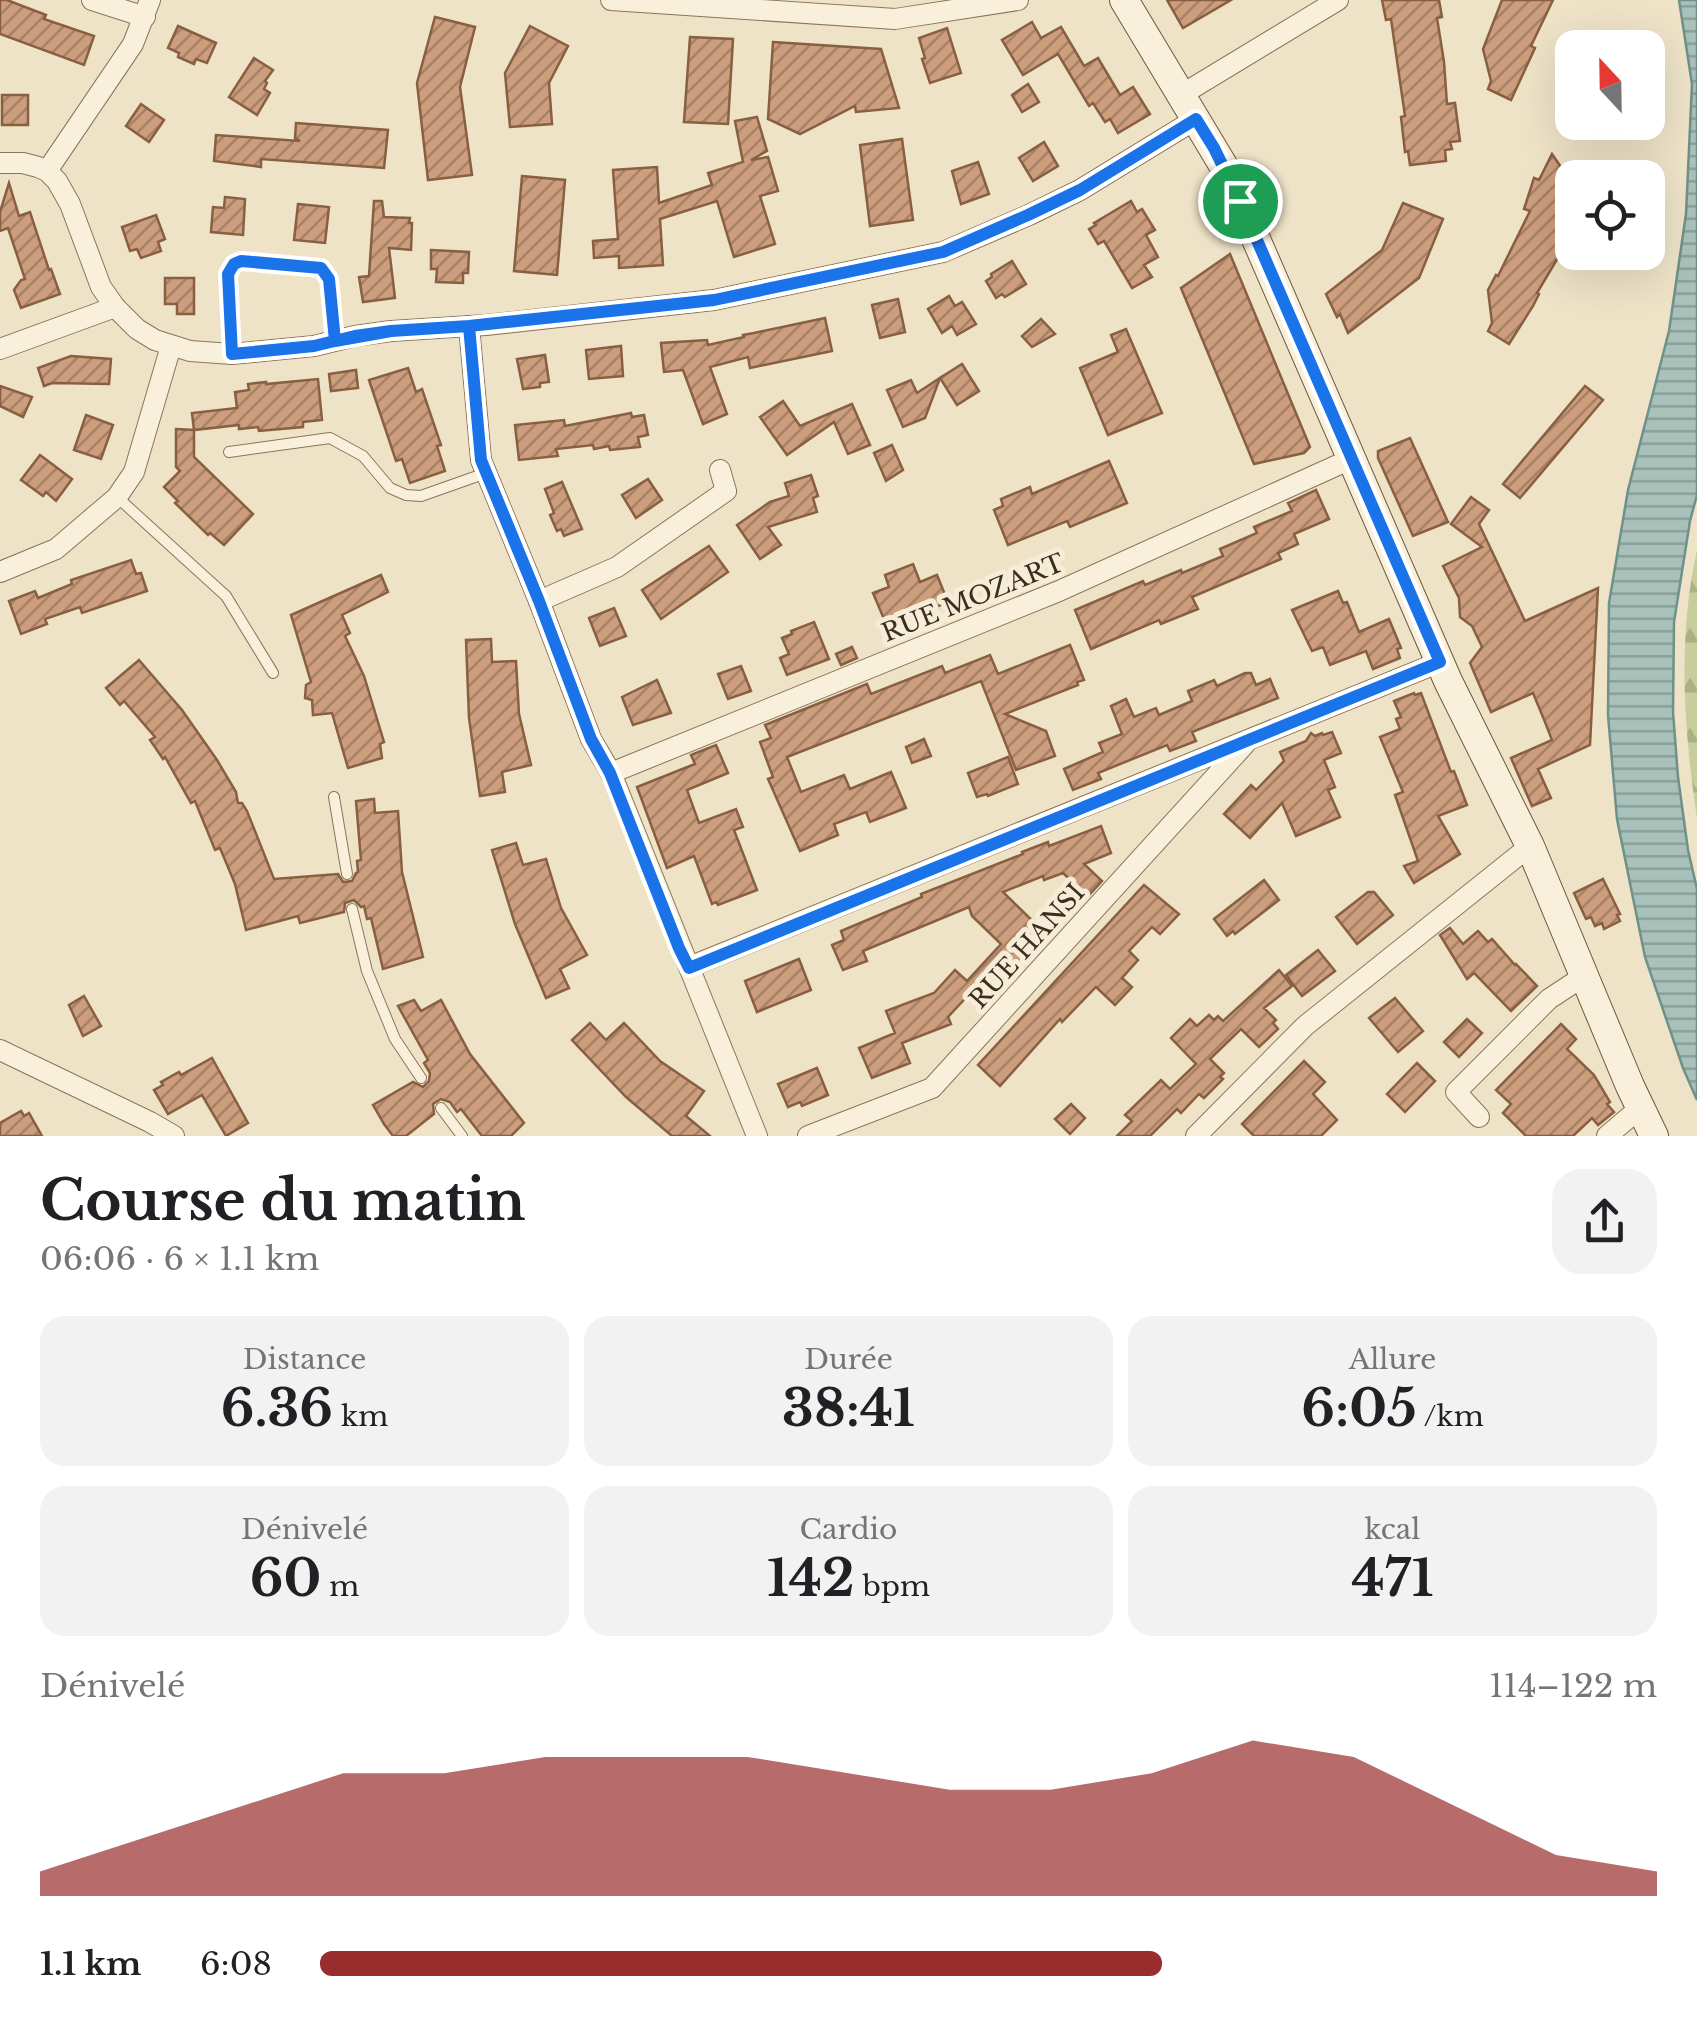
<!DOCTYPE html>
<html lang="fr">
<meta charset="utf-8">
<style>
body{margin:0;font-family:"Libre Baskerville",serif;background:#f2f2f2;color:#202124;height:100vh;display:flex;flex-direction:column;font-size:38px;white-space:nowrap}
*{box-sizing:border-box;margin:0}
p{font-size:32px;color:#757577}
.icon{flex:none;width:55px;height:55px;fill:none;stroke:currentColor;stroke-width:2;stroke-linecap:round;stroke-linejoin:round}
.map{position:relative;height:1136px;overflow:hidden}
.drawer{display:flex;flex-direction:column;background:#fff;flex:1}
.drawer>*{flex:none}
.needle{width:65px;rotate:338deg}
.buttons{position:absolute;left:1555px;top:30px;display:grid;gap:20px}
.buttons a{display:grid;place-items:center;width:110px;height:110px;border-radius:20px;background:#fff;box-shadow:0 10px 40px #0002;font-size:50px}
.pin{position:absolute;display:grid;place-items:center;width:85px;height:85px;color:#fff;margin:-42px;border:5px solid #fff;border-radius:50%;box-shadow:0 2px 10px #0007}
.round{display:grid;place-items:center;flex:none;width:105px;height:105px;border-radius:30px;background:#f2f2f2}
.overview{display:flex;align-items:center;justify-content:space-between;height:170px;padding:0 40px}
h1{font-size:55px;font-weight:700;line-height:75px}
.figures{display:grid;grid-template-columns:repeat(3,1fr);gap:15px;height:170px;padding:10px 40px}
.figures div{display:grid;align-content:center;border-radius:25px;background:#f2f2f2;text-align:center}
.figures b{font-size:50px;font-weight:700}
.figures small{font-size:28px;font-weight:400}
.figures p{font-size:28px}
.chart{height:280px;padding:20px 40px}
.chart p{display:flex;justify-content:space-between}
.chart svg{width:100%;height:180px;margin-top:10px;fill:#992d2d;opacity:.7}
ul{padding:0 40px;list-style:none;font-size:32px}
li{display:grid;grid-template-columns:160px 120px 1fr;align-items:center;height:75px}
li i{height:25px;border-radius:12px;background:#992d2d}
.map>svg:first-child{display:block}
.forest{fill:url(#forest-firs)}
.water{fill:url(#water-rules);stroke:#6f9189;stroke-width:2.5}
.building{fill:url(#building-hatch);stroke:#895f42;stroke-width:2.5}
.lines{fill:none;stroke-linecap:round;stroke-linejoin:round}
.lane-casing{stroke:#8a755c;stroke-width:12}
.street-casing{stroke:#8a755c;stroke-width:22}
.secondary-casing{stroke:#6c563f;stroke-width:30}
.lane{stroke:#f9f0db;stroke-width:10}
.street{stroke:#f9f0db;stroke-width:20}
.secondary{stroke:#f9f0db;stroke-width:28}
.route-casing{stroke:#fff;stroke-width:20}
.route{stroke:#1a73e8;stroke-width:12}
.labels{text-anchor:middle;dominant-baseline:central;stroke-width:10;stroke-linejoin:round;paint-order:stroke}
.street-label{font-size:25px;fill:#3b2d20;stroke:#f6edd7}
</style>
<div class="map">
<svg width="1697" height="1136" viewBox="0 0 1697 1136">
<defs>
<pattern id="forest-firs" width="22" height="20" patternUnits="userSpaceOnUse" patternTransform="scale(2.5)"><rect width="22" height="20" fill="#c7cd9b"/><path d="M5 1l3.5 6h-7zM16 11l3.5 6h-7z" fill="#acb085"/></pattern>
<pattern id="water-rules" width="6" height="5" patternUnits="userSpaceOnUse" patternTransform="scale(2.5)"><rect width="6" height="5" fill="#a8c2bb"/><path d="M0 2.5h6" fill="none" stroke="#8a9e98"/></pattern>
<pattern id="building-hatch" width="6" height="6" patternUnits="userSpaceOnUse" patternTransform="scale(2.5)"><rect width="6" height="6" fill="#cc9e7d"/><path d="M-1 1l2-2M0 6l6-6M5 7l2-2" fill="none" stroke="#a78166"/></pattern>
</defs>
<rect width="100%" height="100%" fill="#eee3c7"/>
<path class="forest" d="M1697 550V819C1684 730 1677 639 1697 550Z"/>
<path class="water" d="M1679 0H1697V495L1690 521 1674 622 1673 712 1678 777 1688 850 1697 889V1100L1683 1068 1645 957 1617 819 1608 715 1609 603 1628 490 1669 331 1686 214 1692 84Z"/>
<g class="building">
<path d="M0 0H7L46 15 44 19 94 36 84 65 0 34Z"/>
<path d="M1167 0H1231L1183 28Z"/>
<path d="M1382 0H1439L1442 17 1437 18 1444 62 1447 104 1455 103 1460 141 1450 142 1452 149 1445 150 1446 161 1410 165 1408 151 1405 152 1401 117 1405 116 1391 19 1386 20Z"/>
<path d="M1502 0H1553L1531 46 1535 48 1511 100 1488 89 1491 81 1483 49Z"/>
<path d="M435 17 475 27 460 87 472 175 428 180 417 83Z"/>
<path d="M1032 22 1041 38 1061 27 1084 66 1098 58 1120 95 1133 87 1150 114 1118 133 1110 119 1105 122 1093 103 1089 106 1058 54 1023 75 1002 40Z"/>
<path d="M178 26 216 43 207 63 196 59 194 64 178 57 179 53 168 48Z"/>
<path d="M530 26 568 46 549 83 552 124 510 127 505 73Z"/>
<path d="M947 28 961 73 930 83 922 59 925 58 919 38Z"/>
<path d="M690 37 733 39 728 124 684 122Z"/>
<path d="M773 42 881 49 899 108 856 112 855 106 800 134 768 119Z"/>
<path d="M254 58 273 70 265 81 267 83 264 89 270 93 257 115 229 97Z"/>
<path d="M1028 84 1039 102 1022 112 1012 95Z"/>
<rect x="2" y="95" width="26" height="30"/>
<path d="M141 104 164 120 149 142 126 126Z"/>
<path d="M757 117 767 151 751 160 768 157 778 191 760 196 775 244 734 257 717 201 660 219 663 265 619 268V256L594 258 593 241 618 239 613 170 657 167 659 203 712 185 708 173 743 162 735 121Z"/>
<path d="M296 123 388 130 384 168 261 159V167L214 161 216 135 300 141 295 138Z"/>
<path d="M902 139 913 220 870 226 860 145Z"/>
<path d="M1044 142 1058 166 1033 181 1019 158Z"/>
<path d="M1552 154 1572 183V225L1562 251 1537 293 1539 294 1533 306 1509 344 1488 331 1492 323 1488 290 1496 275 1498 276 1530 211 1524 209 1534 178 1539 180Z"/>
<path d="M978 162 989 194 961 204 952 171Z"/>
<path d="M522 176 565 180 557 275 514 271Z"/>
<path d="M9 183 19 216 30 212 49 270 51 269 60 294 21 308 14 290 21 280 25 279 8 228 0 231V212Z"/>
<path d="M225 197 245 199 243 235 211 232 213 207 224 208Z"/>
<path d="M374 201H382L384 217 410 218 409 223H412L411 250 389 248 395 298 363 302 359 277 369 276Z"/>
<path d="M1131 201 1137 212 1142 209 1155 230 1146 235 1158 257 1144 265 1152 277 1132 288 1104 241 1098 244 1089 229 1096 225 1094 223Z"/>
<path d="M1403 203 1443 219 1419 278 1348 333 1340 314 1337 317 1326 294 1382 250Z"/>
<path d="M298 204 329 207 325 243 294 240Z"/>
<path d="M156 215 165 239 158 242 161 251 141 258 137 249 130 251 122 227Z"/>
<path d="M431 250 469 252 468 273H463V283L436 282 437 269H431Z"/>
<path d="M1230 254 1310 447 1304 453 1254 464 1181 288Z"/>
<path d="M1012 261 1026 284 1005 297 1002 294 996 298 986 281 992 277 991 274Z"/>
<path d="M165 278H194V314H177V304H165Z"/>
<path d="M949 296 955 306 962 302 976 324 957 335 952 326 942 333 928 309Z"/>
<path d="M898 299 905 332 880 338 872 305Z"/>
<path d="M825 318 832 351 750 368 748 357 710 367 727 414 703 424 683 370 664 372 661 343 707 340 708 345 744 337 743 335 754 333Z"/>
<path d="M1041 319 1055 334 1032 347 1022 336Z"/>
<path d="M1126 329 1162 413 1108 435 1080 368 1118 352 1111 335Z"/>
<path d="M621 346 623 376 589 379 586 350Z"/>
<path d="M545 355 549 382 540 383V387L523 389 517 359Z"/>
<path d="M71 356 111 359 109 384 52 383 44 386 38 368Z"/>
<path d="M962 364 979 391 957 405 940 378Z"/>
<path d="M408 368 416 392 422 389 441 445 437 446 445 471 410 483 402 459 396 461 369 380Z"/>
<path d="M356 370 358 388 331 391 329 374Z"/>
<path d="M940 378 925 418 903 427 887 390 911 380 917 393Z"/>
<path d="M318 379 322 420 303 422V427L259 431 258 427 239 429V425L194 430 192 413 237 408 235 392 249 390 248 384 266 382V384Z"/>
<path d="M0 386 32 397 23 417 0 406Z"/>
<path d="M1585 386 1603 400 1520 498 1503 484Z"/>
<path d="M783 401 800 426 852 404 870 445 848 454 834 422 787 455 760 417Z"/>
<path d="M631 413 632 417 644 415 648 435 638 437 640 447 610 450 609 446 594 449 593 445 556 449 558 456 519 460 515 425 564 420 565 426Z"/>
<path d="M86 415 113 425 101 459 74 450Z"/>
<path d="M176 429 194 430V457L253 514 224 545 210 533 208 535 175 503 178 501 164 487 180 471 176 467Z"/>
<path d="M1410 438 1448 522 1413 536 1378 458V451Z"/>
<path d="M892 445 903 470 886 481 874 453Z"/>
<path d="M40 455 72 479 56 501 46 492 43 496 21 480Z"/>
<path d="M1109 461 1127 503 1070 527 1067 521 1008 545 994 510 1003 506 1001 499 1030 487 1032 494Z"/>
<path d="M811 475 818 496 813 498 817 512 768 527 781 545 760 559 737 525 770 502 789 496 785 483Z"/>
<path d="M648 479 662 500 636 518 622 495Z"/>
<path d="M562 482 582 529 564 536 561 529 557 531 550 515 554 513 545 489Z"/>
<path d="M1316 490 1329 519 1294 534 1298 544 1278 553 1281 559 1192 597 1198 609 1161 624 1159 620 1091 649 1075 610 1143 581 1145 585 1181 570 1182 573 1223 556 1220 549 1257 533 1254 527 1292 511 1288 503Z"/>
<path d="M1471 497 1489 510 1479 524 1525 621 1598 588 1590 745 1538 769 1551 798 1532 806 1511 758 1552 740 1545 722 1533 693 1491 712 1470 663 1482 647 1472 626 1460 617 1459 598 1443 566 1482 547 1451 524Z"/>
<path d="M709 546 728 572 661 619 642 590Z"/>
<path d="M131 560 136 574 141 573 147 591 82 613 80 607 45 619 47 624 21 634 9 601 35 591 38 598 72 584 71 580Z"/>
<path d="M913 564 920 582 937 575 948 602 933 608 935 613 889 631 873 593 889 587 885 575Z"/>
<path d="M381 575 388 592 342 615 350 633 345 636 364 676 384 742 380 744 382 758 348 768 332 713 313 715 312 700 305 698 306 685 311 682 291 615Z"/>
<path d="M1338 591 1343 603 1347 602 1359 632 1389 619 1401 648 1397 649 1400 658 1373 669 1366 651 1330 665 1323 647 1312 651 1292 610Z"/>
<path d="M614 608 626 636 600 646 589 618Z"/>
<path d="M814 622 829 659 787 675 780 658 789 654 782 638 792 634 791 631Z"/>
<path d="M491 639 492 662 516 661 519 714 531 765 502 772 505 792 480 796 469 718 466 640Z"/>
<path d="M1070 645 1084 680 1077 682 1078 685 1005 714 1046 731 1055 756 1016 770 981 681 787 757 801 792 844 775 850 789 891 772 906 808 870 822 866 812 834 824 838 835 800 851 768 779 773 777 760 742 771 738 765 725 867 684 871 694 942 666 945 673 990 655 998 674Z"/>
<path d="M852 647 857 658 841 665 836 654Z"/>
<path d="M139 660 182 710 217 760 236 792 238 803H242L247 811 274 879 338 874 343 882 352 881 356 873 358 872 357 861 361 860 356 801 374 799 375 813 398 811 402 872 423 957 383 969 371 918 367 919 364 906 361 907 354 900 345 903 344 912 300 923 298 916 246 930 235 884 220 848 215 850 195 801 191 803 165 757 163 759 150 740 155 737 124 701 120 705 106 688Z"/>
<path d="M741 666 751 691 728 699 718 674Z"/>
<path d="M1245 673H1251L1256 685 1270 679 1278 698 1192 732 1196 741 1170 751 1167 745 1098 773 1101 779 1073 790 1064 769 1103 752 1099 743 1122 734 1111 706 1126 699 1134 717 1156 708 1159 715 1192 701 1188 691 1214 680 1217 686Z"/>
<path d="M657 680 671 713 633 725 622 697Z"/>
<path d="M1414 693 1415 695 1421 693 1451 772 1454 771 1467 805 1438 816 1460 854 1414 883 1404 866 1418 861 1395 795 1403 792 1380 737 1400 729 1396 719 1401 717 1394 701Z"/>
<path d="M1332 732 1341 753 1324 760 1335 787 1328 790 1340 817 1296 836 1282 803 1250 838 1224 814 1251 785 1256 790 1284 761 1280 752 1306 741 1311 733 1315 736 1322 733 1323 735Z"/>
<path d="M924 739 931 756 912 763 906 747Z"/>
<path d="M716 745 728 773 687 790 699 823 736 809 743 827 734 830 757 890 718 905 716 902 712 904 694 856 667 868 637 787 695 764 691 755Z"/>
<path d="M1008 757 1018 784 988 796 987 794 977 797 968 773Z"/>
<path d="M1101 826 1111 853 1084 864 1102 881 1088 896 1063 873 1044 880 1043 876 1003 892 1047 935 1005 978 1007 979 987 1000 971 985 975 988 948 1017 951 1024 902 1043 910 1063 872 1078 859 1048 895 1033 886 1011 934 993 955 970 967 981 1001 944 972 916 969 907 863 951 867 961 843 970 832 945 844 940 841 931 922 897 921 894 1023 854 1022 852 1048 842 1049 846Z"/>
<path d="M516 843 523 865 546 859 561 908 587 955 560 969 569 988 546 998 515 924 492 850Z"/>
<path d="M1603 879 1620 914 1617 915 1620 921 1604 929 1602 923 1595 926 1591 917 1586 919 1574 893Z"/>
<path d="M1264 880 1279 900 1235 934 1233 931 1227 936 1214 919Z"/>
<path d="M1144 885 1179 914 1160 934 1152 927 1129 951 1138 960 1122 978 1132 987 1115 1005 1096 987 1062 1022 1060 1019 1000 1086 978 1065Z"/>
<path d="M1368 892H1374L1393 915 1357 944 1336 917Z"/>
<path d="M1450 928 1463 944 1478 931 1488 942 1492 939 1515 965 1516 964 1537 986 1511 1011 1474 973 1467 979 1440 935Z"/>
<path d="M1318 950 1335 971 1302 996 1286 975Z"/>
<path d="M799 959 811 990 757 1012 745 981Z"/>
<path d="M1279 970 1292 986 1264 1008 1276 1020 1273 1023 1278 1029 1259 1047 1241 1029 1210 1059 1224 1073 1220 1077 1223 1079 1204 1098 1199 1094 1181 1113 1177 1109 1150 1136H1117L1132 1121 1125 1115 1161 1080 1170 1089 1196 1064 1171 1038 1190 1019 1197 1026 1209 1015 1214 1020 1218 1016 1223 1021Z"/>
<path d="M84 996 101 1026 83 1036 69 1005Z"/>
<path d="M1395 998 1423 1031 1398 1052 1369 1018Z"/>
<path d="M414 1000 421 1011 441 1000 470 1054 524 1123 511 1136H482L461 1109 457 1112 450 1102 441 1099 433 1104 434 1114 406 1136H393L384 1124 373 1105 413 1082 423 1087 429 1081 430 1073 424 1063 428 1060 398 1006Z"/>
<path d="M1467 1019 1482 1033 1459 1057 1444 1042Z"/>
<path d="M590 1023 606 1040 624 1023 660 1061 704 1091 686 1116 710 1136H672L626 1097 572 1040Z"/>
<path d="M1561 1024 1576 1039 1567 1049 1594 1075 1610 1102 1607 1104 1614 1112 1598 1125 1592 1118 1573 1136H1526L1503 1113 1511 1104 1496 1090Z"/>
<path d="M212 1058 248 1123 226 1136 202 1095 168 1114 154 1090 163 1085 161 1082 179 1072 181 1075Z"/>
<path d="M1304 1061 1325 1082 1313 1094 1337 1120 1321 1136H1254L1242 1124Z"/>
<path d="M1417 1063 1435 1081 1405 1112 1387 1094Z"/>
<path d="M817 1068 828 1095 802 1106 800 1102 788 1107 778 1084Z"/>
<path d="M1071 1104 1085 1118 1070 1134 1055 1119Z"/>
<path d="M21 1111 24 1116 29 1113 42 1136H0V1123Z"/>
</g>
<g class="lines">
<defs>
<g id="lane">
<path d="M232 354 228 274 234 264 241 261 317 265C337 279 333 318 335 341"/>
<path d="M229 452 330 438 363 456 390 488 406 495 421 496 486 473"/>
<path d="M117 497 226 596 273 673"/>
<path d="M334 797 347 874"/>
<path d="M352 909 367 971 395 1039 421 1078"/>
<path d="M441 1108 462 1136"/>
</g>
<g id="street">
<path d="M92 0 145 17"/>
<path d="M611 0 895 19 1018 0"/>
<path d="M1181 95 1338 0"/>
<path d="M0 163H23L38 167 47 171 57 181 70 204 101 287 115 307 137 329 155 340 190 351 232 354 314 346 355 336 391 331 486 325 714 300 943 252 1029 215 1080 190 1196 119"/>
<path d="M47 171 133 44 150 0"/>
<path d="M469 326 481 460 539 601 591 739 611 773 757 1136"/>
<path d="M0 349 115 307"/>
<path d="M0 572 56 549 117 497 134 472 171 346"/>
<path d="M539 601 617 567 726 491 720 470"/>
<path d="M611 773 1059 591 1351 459"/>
<path d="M689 967 1440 662"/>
<path d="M0 1050 150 1122 174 1136"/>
<path d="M1479 1117 1456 1092 1549 999 1584 976"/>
<path d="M808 1136 932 1088 1245 744"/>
<path d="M1196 1136 1305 1026 1530 846"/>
<path d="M1607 1136 1640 1108"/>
</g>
<path id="secondary" d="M1124 0 1226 170 1448 681 1530 846 1630 1086 1654 1136"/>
</defs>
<use href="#lane" class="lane-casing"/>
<use href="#street" class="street-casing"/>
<use href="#secondary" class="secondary-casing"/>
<use href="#lane" class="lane"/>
<use href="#street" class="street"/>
<use href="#secondary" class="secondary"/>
</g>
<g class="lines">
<defs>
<path id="route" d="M1240 201 1214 148 1196 119 1080 190 1028 215 943 252 714 300 469 326 391 331 335 341 329 279 321 268 241 261 234 264 228 274 232 354 314 346 355 336 391 331 469 326 481 460 539 601 591 739 610 773 679 948 689 968 1440 662 1240 201"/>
</defs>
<use href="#route" class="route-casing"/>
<use href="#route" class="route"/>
</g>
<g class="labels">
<g class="street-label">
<text transform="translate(973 598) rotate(-22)">RUE MOZART</text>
<text transform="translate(1027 946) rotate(-48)">RUE HANSI</text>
</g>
</g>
</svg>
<div class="buttons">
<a><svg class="needle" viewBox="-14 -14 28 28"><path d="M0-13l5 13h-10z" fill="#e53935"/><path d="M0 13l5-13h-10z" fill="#757577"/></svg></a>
<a><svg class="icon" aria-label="locate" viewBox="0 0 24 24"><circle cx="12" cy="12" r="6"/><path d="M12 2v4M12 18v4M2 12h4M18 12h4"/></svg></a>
</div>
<div class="pin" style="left:1240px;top:201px;background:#1e9e55"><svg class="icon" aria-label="arrive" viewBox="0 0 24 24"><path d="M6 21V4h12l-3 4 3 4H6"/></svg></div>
</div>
<section class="drawer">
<div class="overview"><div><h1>Course du matin</h1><p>06:06 · 6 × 1.1 km</p></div><a class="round"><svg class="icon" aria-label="share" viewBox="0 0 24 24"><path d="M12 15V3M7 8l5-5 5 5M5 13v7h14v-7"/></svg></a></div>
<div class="figures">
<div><p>Distance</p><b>6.36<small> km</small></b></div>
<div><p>Durée</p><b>38:41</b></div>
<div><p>Allure</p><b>6:05<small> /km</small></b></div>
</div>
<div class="figures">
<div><p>Dénivelé</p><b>60<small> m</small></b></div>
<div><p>Cardio</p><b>142<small> bpm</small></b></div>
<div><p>kcal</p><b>471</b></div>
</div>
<div class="chart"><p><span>Dénivelé</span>114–122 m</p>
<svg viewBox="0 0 160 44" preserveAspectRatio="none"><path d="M0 44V38L10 30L20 22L30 14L40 14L50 10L60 10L70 10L80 14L90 18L100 18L110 14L120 6L130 10L140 22L150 34L160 38V44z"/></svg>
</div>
<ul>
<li><b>1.1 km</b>6:08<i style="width:63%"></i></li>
</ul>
</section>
